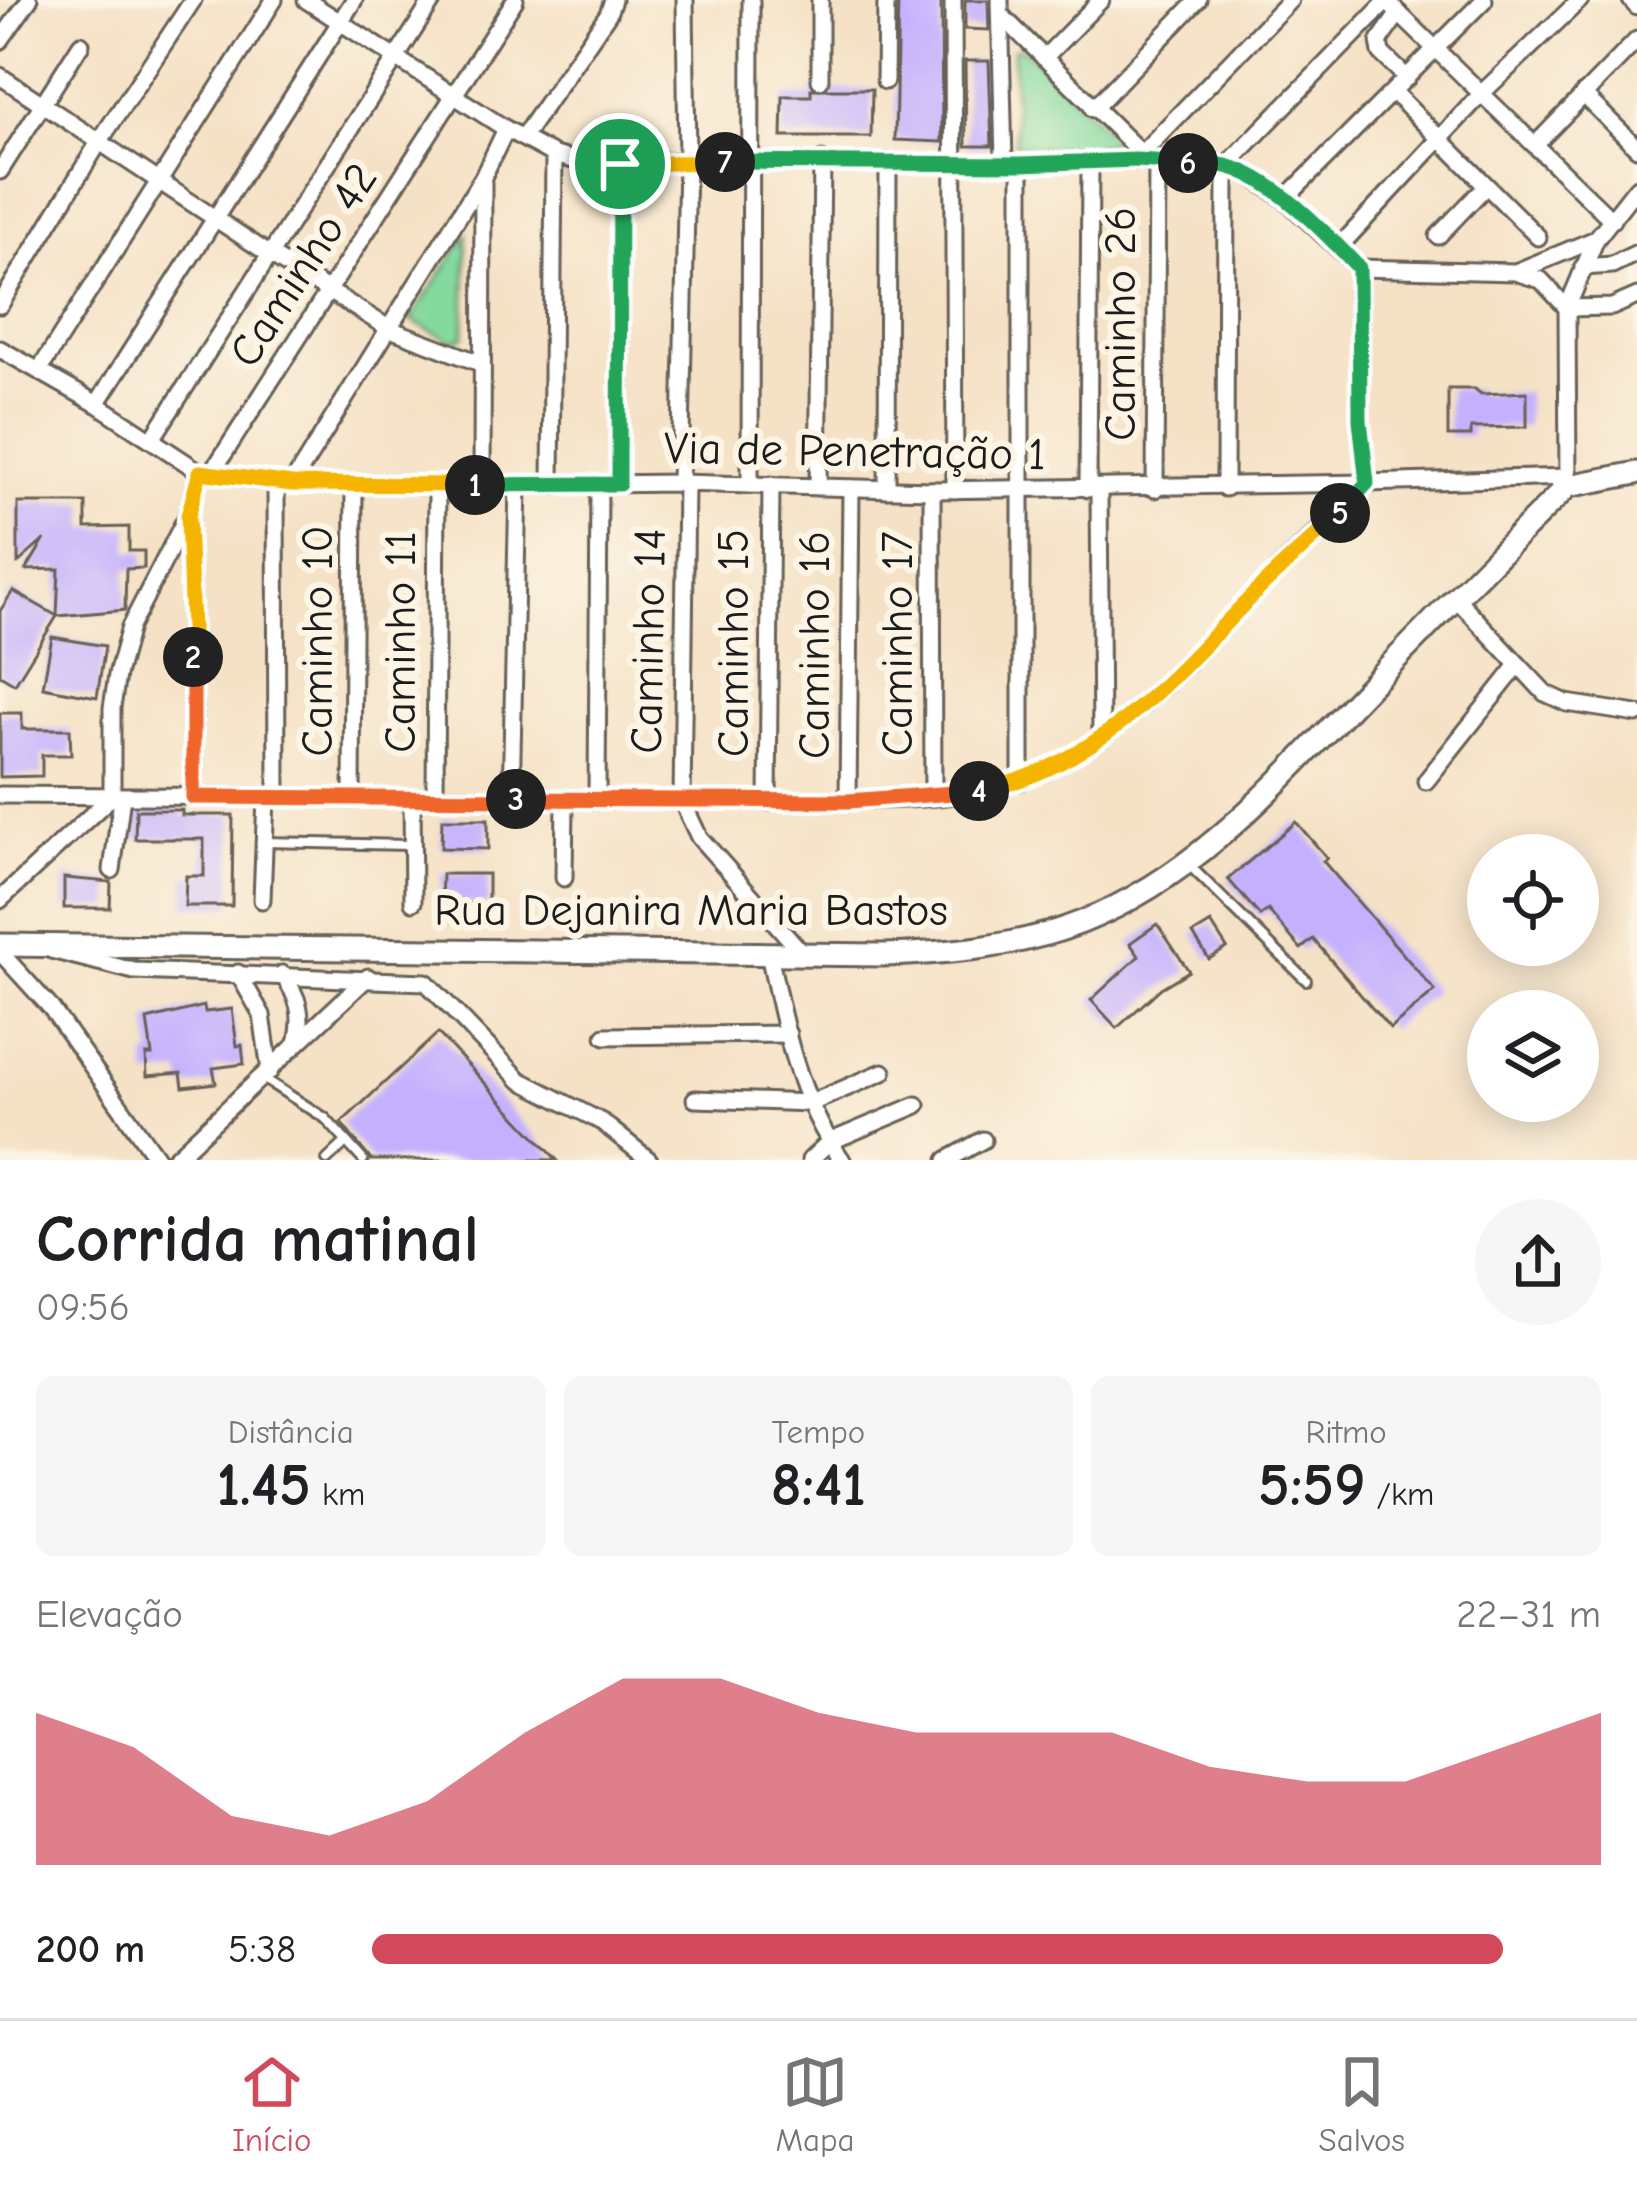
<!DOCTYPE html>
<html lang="pt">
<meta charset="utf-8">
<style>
body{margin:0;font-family:"Comic Neue",sans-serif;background:#f6f6f6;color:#202124;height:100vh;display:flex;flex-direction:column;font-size:45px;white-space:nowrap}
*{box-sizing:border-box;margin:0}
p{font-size:39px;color:#757577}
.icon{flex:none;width:66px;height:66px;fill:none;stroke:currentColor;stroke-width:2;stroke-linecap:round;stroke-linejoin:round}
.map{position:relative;height:1160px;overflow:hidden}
.sheet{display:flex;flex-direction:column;background:#fff;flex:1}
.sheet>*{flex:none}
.controls{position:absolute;left:1467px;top:834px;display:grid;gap:24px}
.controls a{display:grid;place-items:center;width:132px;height:132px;border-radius:50%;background:#fff;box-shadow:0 6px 30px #0003;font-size:60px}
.pin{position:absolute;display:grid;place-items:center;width:102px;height:102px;color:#fff;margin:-51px;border:6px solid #fff;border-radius:50%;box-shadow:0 3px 12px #0007}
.km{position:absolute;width:60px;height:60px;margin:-30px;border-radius:50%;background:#222;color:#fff;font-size:33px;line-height:60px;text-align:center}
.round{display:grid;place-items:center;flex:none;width:126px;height:126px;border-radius:63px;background:#f6f6f6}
.head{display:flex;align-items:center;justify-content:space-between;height:204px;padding:0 36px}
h1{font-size:66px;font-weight:600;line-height:90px}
.stats{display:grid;grid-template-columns:repeat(3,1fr);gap:18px;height:204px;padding:12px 36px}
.stats div{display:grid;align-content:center;border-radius:18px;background:#f6f6f6;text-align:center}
.stats b{font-size:60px;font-weight:600}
.stats small{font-size:33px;font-weight:400}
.stats p{font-size:33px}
.chart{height:336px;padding:24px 36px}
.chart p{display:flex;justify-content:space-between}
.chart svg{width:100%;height:216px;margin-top:12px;fill:#d1495b;opacity:.7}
ul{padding:0 36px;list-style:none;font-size:39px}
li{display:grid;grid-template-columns:192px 144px 1fr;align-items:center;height:90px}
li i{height:30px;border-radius:15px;background:#d1495b}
.dock{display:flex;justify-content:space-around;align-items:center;height:168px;border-top:3px solid #e0e0e0;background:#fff;font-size:33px;color:#757577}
.dock a{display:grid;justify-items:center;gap:6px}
.dock .on{color:#d1495b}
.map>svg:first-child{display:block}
.green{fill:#84da9e;stroke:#507b5d;stroke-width:3}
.building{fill:#c4b0fe}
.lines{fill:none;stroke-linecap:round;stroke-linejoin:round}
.lane-casing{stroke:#686157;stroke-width:14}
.street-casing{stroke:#686157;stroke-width:21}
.secondary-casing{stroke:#686157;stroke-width:27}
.lane{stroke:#fff;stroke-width:8}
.street{stroke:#fff;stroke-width:15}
.secondary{stroke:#fff;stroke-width:21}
.split-1-casing{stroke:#fff;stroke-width:24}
.split-2-casing{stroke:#fff;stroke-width:24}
.split-3-casing{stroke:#fff;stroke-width:24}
.split-4-casing{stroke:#fff;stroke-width:24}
.split-5-casing{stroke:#fff;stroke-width:24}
.split-6-casing{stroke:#fff;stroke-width:24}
.split-7-casing{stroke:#fff;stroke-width:24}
.split-8-casing{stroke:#fff;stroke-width:24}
.split-1{stroke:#22a559;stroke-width:15}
.split-2{stroke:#f5b400;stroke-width:15}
.split-3{stroke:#f0652b;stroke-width:15}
.split-4{stroke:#f0652b;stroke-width:15}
.split-5{stroke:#f5b400;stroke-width:15}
.split-6{stroke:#22a559;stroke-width:15}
.split-7{stroke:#22a559;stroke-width:15}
.split-8{stroke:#f5b400;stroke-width:15}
.labels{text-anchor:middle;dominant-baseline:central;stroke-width:12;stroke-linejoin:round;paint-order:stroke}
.street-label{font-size:45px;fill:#1c1c1c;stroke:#fcf5e5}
</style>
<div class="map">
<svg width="1637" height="1160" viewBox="0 0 1637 1160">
<rect width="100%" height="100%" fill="#fcf5e5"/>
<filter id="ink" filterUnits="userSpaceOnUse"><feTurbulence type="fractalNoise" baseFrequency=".00833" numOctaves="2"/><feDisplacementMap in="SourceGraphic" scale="24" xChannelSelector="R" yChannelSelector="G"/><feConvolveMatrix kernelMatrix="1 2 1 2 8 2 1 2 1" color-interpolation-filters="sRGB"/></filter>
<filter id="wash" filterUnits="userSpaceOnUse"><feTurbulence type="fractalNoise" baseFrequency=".004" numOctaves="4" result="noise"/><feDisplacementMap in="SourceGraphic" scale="48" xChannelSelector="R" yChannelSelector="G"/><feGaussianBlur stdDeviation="2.7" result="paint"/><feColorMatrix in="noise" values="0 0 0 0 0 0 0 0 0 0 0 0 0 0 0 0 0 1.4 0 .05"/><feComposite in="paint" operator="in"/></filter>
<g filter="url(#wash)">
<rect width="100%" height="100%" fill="#f5e1c5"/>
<g class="green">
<path d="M1021 47 1111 134 1113 141C1088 153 1050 147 1023 147L1015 144 1013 50Z"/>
<path d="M467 235 464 337 452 341 410 320Z"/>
</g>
<g id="blocks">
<g class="building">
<path d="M898 0H941L942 142 895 140Z"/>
<path d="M965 0H988L989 30 965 29Z"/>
<path d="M965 61H989L992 146H966Z"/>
<path d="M811 89H872L871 137H782L783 96H811Z"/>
<path d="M1448 389H1475L1481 394 1527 392V427L1471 428V436H1448Z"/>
<path d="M18 503H86V528L129 527V551H144V568L126 569 125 610 57 616 59 569 26 570 45 539 18 563Z"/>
<path d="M13 591 57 616 15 684 0 675V611Z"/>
<path d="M52 637 105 646 97 697 43 687Z"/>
<path d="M0 713H22V729H70L71 755H42V776L0 777Z"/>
<path d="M136 810H182V815H233L232 906H185L186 876H204V839H135Z"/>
<path d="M442 819H488V849L441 848Z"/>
<path d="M1296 822 1327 858 1323 861 1435 991 1390 1029 1313 939 1301 949 1268 910 1260 916 1228 879Z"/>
<path d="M442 874H488V904L441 903Z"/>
<path d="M64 878 111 882 110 908H64Z"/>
<path d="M1211 923 1227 948 1209 959 1193 934Z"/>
<path d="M1157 924 1189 971 1161 988 1117 1028 1091 1000 1139 956 1130 943Z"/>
<path d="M204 1006 205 1012 232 1009 237 1046 242 1045 244 1064 213 1068 216 1083 183 1087 181 1073 147 1076 146 1055H152L147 1020Z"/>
<path d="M438 1033 557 1160H371L341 1123Z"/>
</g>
</g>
</g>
<g filter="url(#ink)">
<use href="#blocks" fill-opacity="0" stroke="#686157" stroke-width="3"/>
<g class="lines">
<defs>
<g id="lane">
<path d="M264 842 410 845"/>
<path d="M1190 866 1306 980"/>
<path d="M264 1079 325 1118 363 1160"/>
<path d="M327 1160 347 1141"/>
</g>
<g id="street">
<path d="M820 0V80"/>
<path d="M953 0 955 490"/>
<path d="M1000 0 1004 162"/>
<path d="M1385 0 1612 220"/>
<path d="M1631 0 1637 7"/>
<path d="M1399 13 1379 41 1381 53 1407 78"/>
<path d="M1002 16 1145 157"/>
<path d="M0 41 29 0"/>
<path d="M1044 58 1101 0"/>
<path d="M0 76 272 256 390 329 480 363"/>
<path d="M885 81 886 0"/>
<path d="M1394 93 1538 237"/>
<path d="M1583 94 1637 148"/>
<path d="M1093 109 1198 0"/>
<path d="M523 137 608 14 613 0"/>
<path d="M1536 144 1637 40"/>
<path d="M1141 154 1290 0"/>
<path d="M0 171 81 44"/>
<path d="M1285 199 1484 0"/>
<path d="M1438 236 1486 186"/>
<path d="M1339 247 1483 92 1580 0"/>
<path d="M1583 267 1612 265 1637 253"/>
<path d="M1359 268 1515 272 1541 280 1567 308"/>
<path d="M1518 271 1596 239 1637 187"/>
<path d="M0 305 99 142 193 0"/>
<path d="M1567 308 1612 307 1637 296"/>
<path d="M0 349 97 404 200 472 276 483 437 486 680 483 932 490 1367 483 1360 420 1359 268 1285 199 1249 175 1226 166 1135 160 1021 164 577 161 554 155 506 129 306 0"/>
<path d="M40 369 274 0"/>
<path d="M97 404 354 0"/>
<path d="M152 439 433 0"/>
<path d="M211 474 515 0"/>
<path d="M276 483 277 797"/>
<path d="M680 483 687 163 685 0"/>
<path d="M686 483 682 801 699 837 802 953"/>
<path d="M292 484 483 177 506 129"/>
<path d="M551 484 554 155"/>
<path d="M619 484 620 164"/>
<path d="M482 485 483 182"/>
<path d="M750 485 751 0"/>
<path d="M1568 486 1567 308 1596 239"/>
<path d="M818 487 822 160"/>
<path d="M1225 488 1226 166 1388 0"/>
<path d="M887 489 888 162"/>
<path d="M1088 489 1090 162"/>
<path d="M1155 489 1157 161"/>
<path d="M932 490 933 797"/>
<path d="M1099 490 1101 739"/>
<path d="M188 519 193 647V797"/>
<path d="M1455 597 1545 693 1567 703 1637 714"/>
<path d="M1021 781V164"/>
<path d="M1426 781 1518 665"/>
<path d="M0 795 848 801C905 799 967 800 1021 780 1122 744 1189 660 1262 586 1296 551 1333 519 1367 483L1568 477"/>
<path d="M352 798 354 485"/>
<path d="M412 798 413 902"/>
<path d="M435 798 437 486"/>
<path d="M511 799 518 485"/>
<path d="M597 800 599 484"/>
<path d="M848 801 851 488"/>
<path d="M768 802 771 485"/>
<path d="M112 870 122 797"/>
<path d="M564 878 565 800"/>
<path d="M0 900 112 796V708L117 675 130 627 187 516 200 472"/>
<path d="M262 900 266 797"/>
<path d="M51 950 134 971 426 982 520 1080 602 1122 649 1160"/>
<path d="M0 952 51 1008 158 1160"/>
<path d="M769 953C783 1023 799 1101 842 1160"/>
<path d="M238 973 262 1015 270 1071"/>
<path d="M282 974C299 997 304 1015 297 1043"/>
<path d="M605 1036 788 1034"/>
<path d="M695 1099 811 1103 883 1072"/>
<path d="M173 1160 368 977"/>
<path d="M810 1160 829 1142 917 1105"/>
<path d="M947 1160 983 1140"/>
</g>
<path id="secondary" d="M0 945 884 955C951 953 1019 947 1082 922 1201 875 1282 777 1369 687 1434 619 1501 552 1568 486L1637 473"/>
</defs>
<use href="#lane" class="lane-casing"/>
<use href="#street" class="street-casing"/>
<use href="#secondary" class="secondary-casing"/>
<use href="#lane" class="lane"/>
<use href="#street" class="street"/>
<use href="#secondary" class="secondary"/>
</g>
</g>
<g class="lines" filter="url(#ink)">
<defs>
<path id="split-1" d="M475 485 619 484 620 164"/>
<path id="split-2" d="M193 657 188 516 200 472 292 484 475 485"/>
<path id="split-3" d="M193 657V797L516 799"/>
<path id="split-4" d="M516 799 848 801 979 791"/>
<path id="split-5" d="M979 791C1104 767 1180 667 1265 583 1290 559 1316 537 1340 513"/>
<path id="split-6" d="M1188 163C1200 164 1214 163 1226 166 1272 176 1327 234 1359 268L1360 420 1367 483 1340 513"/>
<path id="split-7" d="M725 162 1021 164 1136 160 1188 163"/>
<path id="split-8" d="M620 164 725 162"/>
</defs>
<use href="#split-1" class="split-1-casing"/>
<use href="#split-2" class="split-2-casing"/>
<use href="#split-3" class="split-3-casing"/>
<use href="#split-4" class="split-4-casing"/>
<use href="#split-5" class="split-5-casing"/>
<use href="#split-6" class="split-6-casing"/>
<use href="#split-7" class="split-7-casing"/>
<use href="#split-8" class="split-8-casing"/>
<use href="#split-1" class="split-1"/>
<use href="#split-2" class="split-2"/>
<use href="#split-3" class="split-3"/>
<use href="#split-4" class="split-4"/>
<use href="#split-5" class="split-5"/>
<use href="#split-6" class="split-6"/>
<use href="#split-7" class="split-7"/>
<use href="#split-8" class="split-8"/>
</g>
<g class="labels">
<g class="street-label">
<text transform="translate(303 265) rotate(-57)">Caminho 42</text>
<text transform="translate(1120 324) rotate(-90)">Caminho 26</text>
<text transform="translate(855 451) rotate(1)">Via de Penetração 1</text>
<text transform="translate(317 641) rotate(-90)">Caminho 10</text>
<text transform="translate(648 641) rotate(-89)">Caminho 14</text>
<text transform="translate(400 642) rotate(-90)">Caminho 11</text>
<text transform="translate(733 643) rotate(-90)">Caminho 15</text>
<text transform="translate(897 644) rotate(-90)">Caminho 17</text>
<text transform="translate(814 645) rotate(-90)">Caminho 16</text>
<text x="691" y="910">Rua Dejanira Maria Bastos</text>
</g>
</g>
</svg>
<div class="controls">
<a><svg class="icon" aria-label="locate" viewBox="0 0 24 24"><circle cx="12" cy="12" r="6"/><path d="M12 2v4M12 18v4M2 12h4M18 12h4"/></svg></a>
<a><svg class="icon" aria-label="layers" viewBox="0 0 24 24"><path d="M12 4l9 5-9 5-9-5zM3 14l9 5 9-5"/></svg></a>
</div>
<div class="pin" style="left:620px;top:164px;background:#1e9e55"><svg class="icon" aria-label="arrive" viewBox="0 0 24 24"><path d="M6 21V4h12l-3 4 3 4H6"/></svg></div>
<b class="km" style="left:475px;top:485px">1</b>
<b class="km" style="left:193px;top:657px">2</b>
<b class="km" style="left:516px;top:799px">3</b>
<b class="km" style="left:979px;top:791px">4</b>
<b class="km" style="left:1340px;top:513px">5</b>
<b class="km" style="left:1188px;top:163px">6</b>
<b class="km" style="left:725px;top:162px">7</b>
</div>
<section class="sheet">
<div class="head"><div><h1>Corrida matinal</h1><p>09:56</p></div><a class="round"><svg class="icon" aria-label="share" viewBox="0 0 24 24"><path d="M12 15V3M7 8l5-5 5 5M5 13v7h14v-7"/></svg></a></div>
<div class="stats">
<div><p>Distância</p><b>1.45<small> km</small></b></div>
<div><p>Tempo</p><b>8:41</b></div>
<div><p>Ritmo</p><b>5:59<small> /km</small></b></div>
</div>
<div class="chart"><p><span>Elevação</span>22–31 m</p>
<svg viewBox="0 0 160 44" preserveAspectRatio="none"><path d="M0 44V13L10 20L20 34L30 38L40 31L50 17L60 6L70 6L80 13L90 17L100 17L110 17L120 24L130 27L140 27L150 20L160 13V44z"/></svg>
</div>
<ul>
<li><b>200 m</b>5:38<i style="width:92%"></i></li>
</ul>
</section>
<nav class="dock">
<a class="on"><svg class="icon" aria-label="home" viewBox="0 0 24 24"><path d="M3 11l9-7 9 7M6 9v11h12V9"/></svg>Início</a>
<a><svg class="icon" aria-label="map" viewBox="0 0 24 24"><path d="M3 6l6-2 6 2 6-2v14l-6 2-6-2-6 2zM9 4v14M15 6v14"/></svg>Mapa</a>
<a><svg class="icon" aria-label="saved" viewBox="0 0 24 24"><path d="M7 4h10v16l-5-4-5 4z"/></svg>Salvos</a>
</nav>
